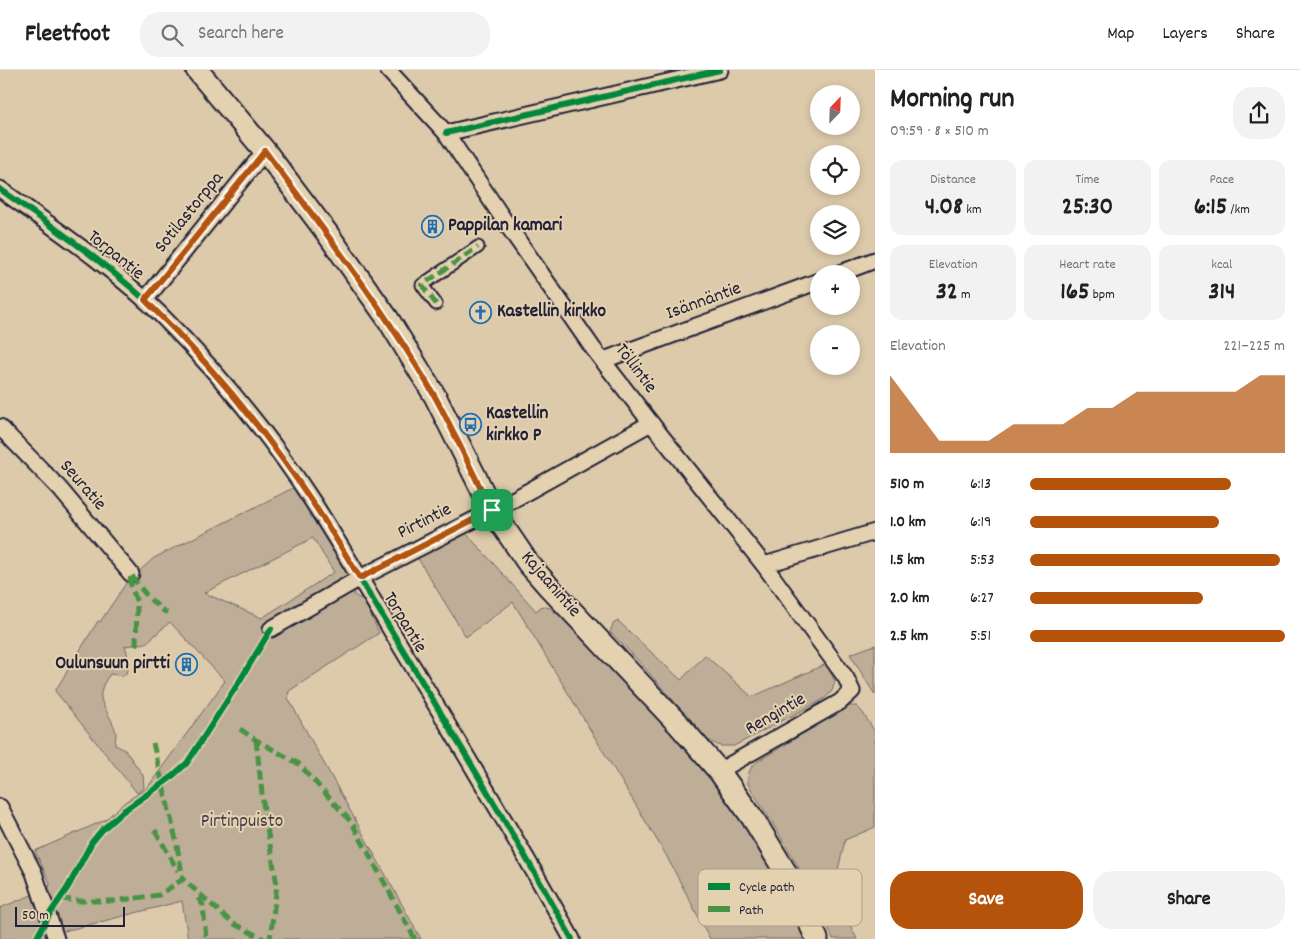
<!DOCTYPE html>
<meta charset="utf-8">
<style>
body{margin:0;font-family:Dekko,sans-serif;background:#f2f2f2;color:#202124;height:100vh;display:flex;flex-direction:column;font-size:19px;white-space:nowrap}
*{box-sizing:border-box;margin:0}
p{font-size:16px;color:#757577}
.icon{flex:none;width:28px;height:28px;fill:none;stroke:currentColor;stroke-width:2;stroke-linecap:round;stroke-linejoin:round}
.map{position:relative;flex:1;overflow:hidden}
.side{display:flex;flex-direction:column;background:#fff;width:425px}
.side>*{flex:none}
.needle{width:32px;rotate:23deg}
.fabs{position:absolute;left:810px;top:15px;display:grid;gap:10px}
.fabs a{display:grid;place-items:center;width:50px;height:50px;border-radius:50%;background:#fff;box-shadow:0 2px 8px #0003;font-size:25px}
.scale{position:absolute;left:15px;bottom:12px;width:110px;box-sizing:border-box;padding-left:5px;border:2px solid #22223b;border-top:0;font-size:14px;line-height:18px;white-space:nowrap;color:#22223b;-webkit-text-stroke:4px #e4d1af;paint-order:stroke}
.pin{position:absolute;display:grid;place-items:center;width:42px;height:42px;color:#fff;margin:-21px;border-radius:10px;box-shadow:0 2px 8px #0006}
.round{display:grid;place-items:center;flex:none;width:52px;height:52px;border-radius:20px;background:#f2f2f2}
.overview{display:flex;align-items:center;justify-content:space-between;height:85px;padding:0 15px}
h1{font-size:28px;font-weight:700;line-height:38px}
.stats{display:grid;grid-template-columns:repeat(3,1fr);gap:8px;height:85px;padding:5px 15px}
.stats div{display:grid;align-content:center;border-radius:12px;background:#f2f2f2;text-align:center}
.stats b{font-size:25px;font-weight:700}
.stats small{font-size:14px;font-weight:400}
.stats p{font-size:14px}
.chart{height:140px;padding:10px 15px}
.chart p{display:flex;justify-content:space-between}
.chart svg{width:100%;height:90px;margin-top:5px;fill:#b45309;opacity:.7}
.button{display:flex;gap:10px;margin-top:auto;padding:10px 15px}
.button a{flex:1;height:58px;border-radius:20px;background:#b45309;color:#fff;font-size:20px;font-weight:700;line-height:58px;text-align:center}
.button a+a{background:#f2f2f2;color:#202124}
ul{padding:0 15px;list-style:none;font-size:16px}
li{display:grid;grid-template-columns:80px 60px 1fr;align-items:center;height:38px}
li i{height:12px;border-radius:6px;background:#b45309}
header{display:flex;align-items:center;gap:30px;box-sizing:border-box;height:70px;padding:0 25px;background:#fff;border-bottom:1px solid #e0e0e0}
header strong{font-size:24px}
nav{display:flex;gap:28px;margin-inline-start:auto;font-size:18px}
.search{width:350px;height:45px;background:#f2f2f2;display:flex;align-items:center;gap:12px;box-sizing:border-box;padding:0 18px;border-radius:20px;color:#757577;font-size:19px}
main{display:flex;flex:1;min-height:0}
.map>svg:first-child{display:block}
.green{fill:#beae98;stroke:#70686a;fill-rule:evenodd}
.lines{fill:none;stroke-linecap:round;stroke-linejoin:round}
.pedestrian-casing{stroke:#22223b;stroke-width:15}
.minor-casing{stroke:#22223b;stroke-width:19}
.secondary-casing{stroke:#22223b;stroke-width:25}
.pedestrian{stroke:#e4d1af;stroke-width:11}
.minor{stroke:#e4d1af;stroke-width:15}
.secondary{stroke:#e4d1af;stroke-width:21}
.quiet{stroke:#4a9344;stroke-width:5;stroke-dasharray:10 5;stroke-linecap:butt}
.cycleway-casing{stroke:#e4d1af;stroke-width:9}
.cycleway{stroke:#00873e;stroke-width:6}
.route-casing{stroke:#fff;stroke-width:10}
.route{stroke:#b45309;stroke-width:6}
.labels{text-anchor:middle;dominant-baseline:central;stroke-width:4;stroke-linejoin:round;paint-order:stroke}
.street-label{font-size:19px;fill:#22223b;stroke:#e4d1af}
.poi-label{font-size:19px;font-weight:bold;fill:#22223b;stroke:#e4d1af;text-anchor:start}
.park-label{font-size:19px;fill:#413e4e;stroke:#e4d1af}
.key{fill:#e4d1af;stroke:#aa9c8c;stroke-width:1}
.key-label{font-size:14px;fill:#22223b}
</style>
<header>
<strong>Fleetfoot</strong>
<div class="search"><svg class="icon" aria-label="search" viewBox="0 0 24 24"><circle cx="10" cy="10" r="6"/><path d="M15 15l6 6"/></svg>Search here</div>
<nav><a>Map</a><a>Layers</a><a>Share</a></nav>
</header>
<main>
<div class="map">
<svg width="875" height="869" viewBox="0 0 875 869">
<rect width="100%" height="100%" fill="#dccaaa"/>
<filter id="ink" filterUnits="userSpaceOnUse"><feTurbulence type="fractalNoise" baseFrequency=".02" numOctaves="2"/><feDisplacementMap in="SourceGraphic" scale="10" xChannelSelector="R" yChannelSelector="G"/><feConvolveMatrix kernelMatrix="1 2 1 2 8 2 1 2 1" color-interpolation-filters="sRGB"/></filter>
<g filter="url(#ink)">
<g class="green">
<path d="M297 416 353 502 354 525 364 531 379 563 289 621 288 628 421 869H188L182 831 45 866V869H0V838L49 818 50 813 35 781 105 750 125 732 147 718 225 611 170 552 146 573 125 576 127 582 128 601 123 606 110 604C91 630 106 634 115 659 117 664 115 670 115 675L125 680 143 705 144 718 137 723 55 621 98 551 100 552 127 512 154 488ZM313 468 334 502 262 548 204 523Z"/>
<path d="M466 463 536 541 542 536 550 538 572 555 702 694 742 749 772 799 794 841 805 869H710L666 785 513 532 466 567 417 487Z"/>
<path d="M618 551 681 610 705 585 752 627 826 594 835 611 832 621 824 629 734 676H720L708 670 634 586 610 562 613 554Z"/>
<path d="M875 575V625L850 584Z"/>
<path d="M849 636H857L863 643 875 662V757L845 770 833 821 857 869H833C812 814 779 764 748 714 747 703 750 698 758 691Z"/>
</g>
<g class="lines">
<defs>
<path id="pedestrian" d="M436 234 422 215 478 177"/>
<g id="minor">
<path d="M388 0 446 63 508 156 592 277 651 353 764 495 846 608 852 621 840 632 719 701"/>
<path d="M446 63 720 0"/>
<path d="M0 119C54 158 111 196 159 243 216 300 269 364 313 432 348 487 381 544 415 600 468 689 522 778 572 869"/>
<path d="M838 204 875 190"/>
<path d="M145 230 265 81"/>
<path d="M604 290 819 211"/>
<path d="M0 357 60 419 131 504"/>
<path d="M764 495 875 462"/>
<path d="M271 559 360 508 509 432 651 353"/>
<path d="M0 737 34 803 56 869"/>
</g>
<path id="secondary" d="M197 0 265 81 327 163 388 249 435 326 492 440 528 493 549 517 679 655 719 701 754 750 789 808 817 869"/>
</defs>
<use href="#pedestrian" class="pedestrian-casing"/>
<use href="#minor" class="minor-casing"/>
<use href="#secondary" class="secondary-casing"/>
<use href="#pedestrian" class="pedestrian"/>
<use href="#minor" class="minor"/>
<use href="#secondary" class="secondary"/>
<g class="quiet">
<path d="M436 234 422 215 478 177"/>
<path d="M136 576 137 533 130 512 131 504C141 520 151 532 167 543"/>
<path d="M240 659 256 670 299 694 352 753 415 869"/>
<path d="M256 670 264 741 277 815 270 869"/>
<path d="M153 673 176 770 183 809"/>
<path d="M155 760 178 801"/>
<path d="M198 828 203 835 206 869"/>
<path d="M61 829 79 831H114L159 825 183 809 232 853 264 869"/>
</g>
<defs>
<g id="cycleway">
<path d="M446 63 720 0"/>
<path d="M0 119C54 158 111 196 159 243 216 300 269 364 313 432 348 487 381 544 415 600 468 689 522 778 572 869"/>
<path d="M36 869 49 845 68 817 92 772 102 760 122 742 169 709 187 693 239 612 271 559"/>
</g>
</defs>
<use href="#cycleway" class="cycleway-casing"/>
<use href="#cycleway" class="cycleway"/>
</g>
</g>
<g class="lines" filter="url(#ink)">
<defs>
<path id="route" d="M265 81C324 160 384 239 434 325 455 362 471 402 492 440L360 508C344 482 328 455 311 430 263 358 207 290 145 230Z"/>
</defs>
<use href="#route" class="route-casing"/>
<use href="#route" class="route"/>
</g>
<defs>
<symbol id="building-ring" viewBox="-11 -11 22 22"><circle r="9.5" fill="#e4d1af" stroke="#1f6fb2" stroke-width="1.5"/><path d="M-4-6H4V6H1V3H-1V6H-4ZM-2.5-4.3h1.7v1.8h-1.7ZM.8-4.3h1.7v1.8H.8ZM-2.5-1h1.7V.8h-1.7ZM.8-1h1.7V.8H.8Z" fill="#1f6fb2"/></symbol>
<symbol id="church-ring" viewBox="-11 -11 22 22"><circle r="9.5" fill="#e4d1af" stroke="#1f6fb2" stroke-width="1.5"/><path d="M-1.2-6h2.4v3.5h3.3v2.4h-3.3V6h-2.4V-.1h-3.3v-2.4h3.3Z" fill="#1f6fb2"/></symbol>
<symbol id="bus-ring" viewBox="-11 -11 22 22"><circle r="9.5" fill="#e4d1af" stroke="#1f6fb2" stroke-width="1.5"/><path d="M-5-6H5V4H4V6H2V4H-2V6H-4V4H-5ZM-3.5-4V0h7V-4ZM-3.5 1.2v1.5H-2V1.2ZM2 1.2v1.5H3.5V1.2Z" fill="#1f6fb2"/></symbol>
</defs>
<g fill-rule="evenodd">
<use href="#building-ring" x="420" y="144" width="25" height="25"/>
<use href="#church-ring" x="468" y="230" width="25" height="25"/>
<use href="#bus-ring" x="458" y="342" width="25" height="25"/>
<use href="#building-ring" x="174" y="582" width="25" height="25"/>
</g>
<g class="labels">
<g class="street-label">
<text transform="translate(190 143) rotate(-51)">Sotilastorppa</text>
<text transform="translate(115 186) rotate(39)">Torpantie</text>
<text transform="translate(704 232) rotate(-20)">Isännäntie</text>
<text transform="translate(635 299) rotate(53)">Töllintie</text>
<text transform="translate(82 416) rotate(49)">Seuratie</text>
<text transform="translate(425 452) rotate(-27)">Pirtintie</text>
<text transform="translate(550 515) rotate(49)">Kajaanintie</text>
<text transform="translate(404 553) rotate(59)">Torpantie</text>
<text transform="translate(776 645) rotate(-30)">Rengintie</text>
</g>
<g class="poi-label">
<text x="448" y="156">Pappilan kamari</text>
<text x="497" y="242">Kastellin kirkko</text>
<text x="486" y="344">Kastellin<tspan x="486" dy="22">kirkko P</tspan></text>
<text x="170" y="594" text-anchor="end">Oulunsuun pirtti</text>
</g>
<g class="park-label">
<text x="242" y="752">Pirtinpuisto</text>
</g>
</g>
<rect x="698" y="799" width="164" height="57" rx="8" class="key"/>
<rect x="708" y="813" width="22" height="7" fill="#00873e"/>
<rect x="708" y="836" width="22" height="6" fill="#4a9344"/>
<g class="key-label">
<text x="739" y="821">Cycle path</text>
<text x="739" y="844">Path</text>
</g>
</svg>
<div class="fabs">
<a><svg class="needle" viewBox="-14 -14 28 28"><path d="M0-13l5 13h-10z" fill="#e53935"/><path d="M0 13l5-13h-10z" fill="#757577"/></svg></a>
<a><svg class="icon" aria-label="locate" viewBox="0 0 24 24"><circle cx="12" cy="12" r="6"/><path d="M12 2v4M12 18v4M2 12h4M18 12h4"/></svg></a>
<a><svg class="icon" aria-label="layers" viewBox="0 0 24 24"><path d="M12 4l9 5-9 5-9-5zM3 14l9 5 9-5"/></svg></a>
<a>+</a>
<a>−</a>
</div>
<div class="scale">50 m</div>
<div class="pin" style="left:492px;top:440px;background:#1e9e55"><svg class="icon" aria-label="arrive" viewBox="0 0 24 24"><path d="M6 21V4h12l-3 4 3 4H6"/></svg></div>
</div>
<section class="side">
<div class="overview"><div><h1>Morning run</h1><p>09:59 · 8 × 510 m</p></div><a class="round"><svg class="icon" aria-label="share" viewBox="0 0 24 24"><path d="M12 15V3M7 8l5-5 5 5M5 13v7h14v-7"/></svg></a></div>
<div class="stats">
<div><p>Distance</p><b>4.08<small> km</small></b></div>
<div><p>Time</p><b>25:30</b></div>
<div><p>Pace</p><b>6:15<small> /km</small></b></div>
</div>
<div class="stats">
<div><p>Elevation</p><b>32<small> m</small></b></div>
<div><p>Heart rate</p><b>165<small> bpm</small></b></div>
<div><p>kcal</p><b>314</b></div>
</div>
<div class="chart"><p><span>Elevation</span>221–225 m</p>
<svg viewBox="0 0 160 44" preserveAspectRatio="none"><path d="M0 44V6L10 22L20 38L30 38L40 38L50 30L60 30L70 30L80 22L90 22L100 14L110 14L120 14L130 14L140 14L150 6L160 6V44z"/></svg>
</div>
<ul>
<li><b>510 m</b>6:13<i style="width:79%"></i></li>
<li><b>1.0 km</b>6:19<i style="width:74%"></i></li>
<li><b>1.5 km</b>5:53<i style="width:98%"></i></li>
<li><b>2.0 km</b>6:27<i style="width:68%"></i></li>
<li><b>2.5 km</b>5:51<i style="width:100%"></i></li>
</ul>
<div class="button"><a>Save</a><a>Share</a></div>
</section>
</main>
